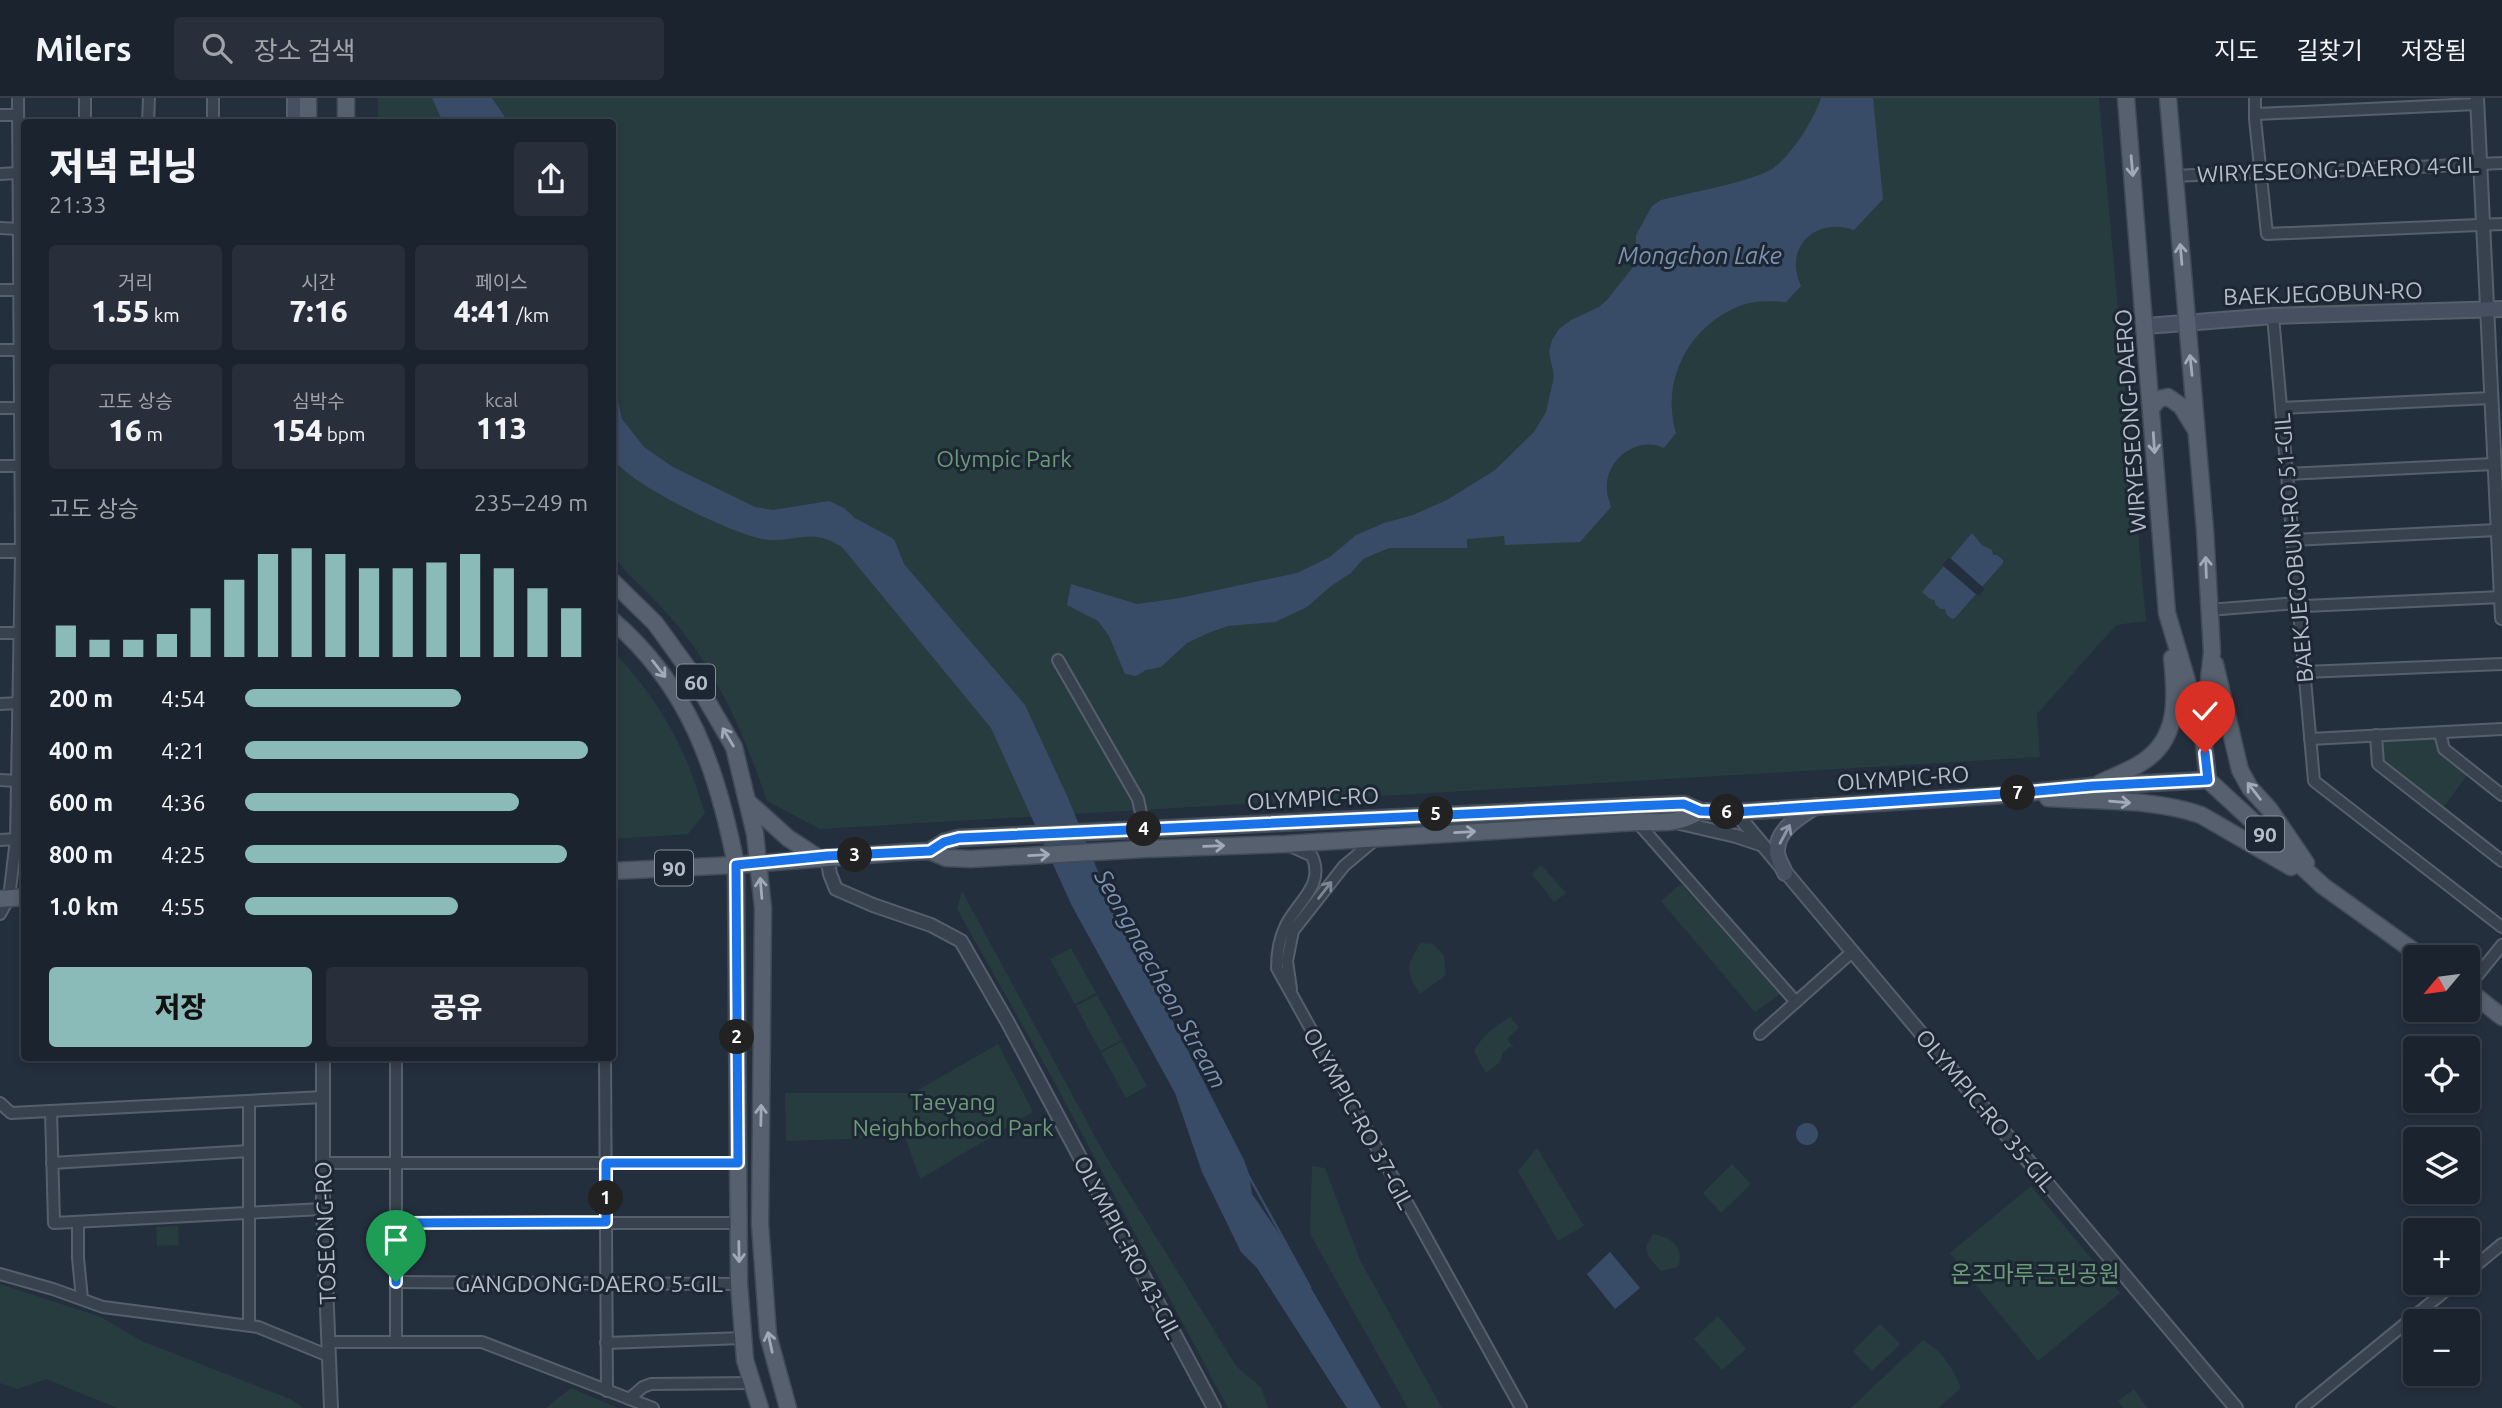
<!DOCTYPE html>
<html lang="ko">
<meta charset="utf-8">
<style>
body{margin:0;font-family:Ubuntu,"Noto Sans KR",sans-serif;background:#282f3a;color:#f1f3f6;height:100vh;display:flex;flex-direction:column;font-size:26px;white-space:nowrap}
*{box-sizing:border-box;margin:0}
p{font-size:23px;color:#a0a4aa}
.icon{flex:none;width:38px;height:38px;fill:none;stroke:currentColor;stroke-width:2;stroke-linecap:round;stroke-linejoin:round}
.map{position:relative;flex:1;overflow:hidden}
.panel{position:absolute;left:21px;top:21px;width:595px;height:942px;display:flex;flex-direction:column;background:#1b232e;border-radius:7px;box-shadow:0 4px 10px #0003,0 0 0 2px #39404a}
.panel>*{flex:none}
.needle{width:46px;rotate:241deg}
.fabs{position:absolute;left:2403px;top:847px;display:grid;gap:14px}
.fabs a{display:grid;place-items:center;width:77px;height:77px;border-radius:7px;background:#1b232e;box-shadow:0 4px 10px #0003,0 0 0 2px #39404a;font-size:35px}
.pin{position:absolute;display:grid;place-items:center;width:60px;height:60px;color:#fff;margin:-72px -30px;border-radius:50% 50% 50% 0;rotate:-45deg;box-shadow:0 0 7px #0007}
.pin .icon{rotate:45deg}
.km{position:absolute;width:35px;height:35px;margin:-18px;border-radius:50%;background:#222;color:#fff;font-size:19px;line-height:35px;text-align:center}
.round{display:grid;place-items:center;flex:none;width:74px;height:74px;border-radius:7px;background:#282f3a}
.head{display:flex;align-items:center;justify-content:space-between;height:119px;padding:0 28px}
h1{font-size:38px;font-weight:800;line-height:52px}
.figures{display:grid;grid-template-columns:repeat(3,1fr);gap:10px;height:119px;padding:7px 28px}
.figures div{display:grid;align-content:center;border-radius:7px;background:#282f3a;text-align:center}
.figures b{font-size:30px;font-weight:800}
.figures small{font-size:19px;font-weight:400}
.figures p{font-size:19px}
.chart{height:196px;padding:14px 28px}
.chart p{display:flex;justify-content:space-between}
.chart svg{width:100%;height:126px;margin-top:7px;stroke:#8bbbb9;stroke-width:6}
.action{display:flex;gap:14px;margin-top:auto;padding:14px 28px}
.action a{flex:1;height:80px;border-radius:7px;background:#8bbbb9;color:#111;font-size:28px;font-weight:800;line-height:80px;text-align:center}
.action a+a{background:#282f3a;color:#f1f3f6}
ul{padding:0 28px;list-style:none;font-size:23px}
li{display:grid;grid-template-columns:112px 84px 1fr;align-items:center;height:52px}
li i{height:18px;border-radius:9px;background:#8bbbb9}
header{display:flex;align-items:center;gap:42px;box-sizing:border-box;height:98px;padding:0 35px;background:#1b232e;border-bottom:2px solid #39404a}
header strong{font-size:33px}
nav{display:flex;gap:38px;margin-inline-start:auto;font-size:24px}
.search{width:490px;height:63px;background:#282f3a;display:flex;align-items:center;gap:18px;box-sizing:border-box;padding:0 24px;border-radius:7px;color:#a0a4aa;font-size:26px}
.map>svg:first-child{display:block}
.green{fill:#263c3f}
.water{fill:#394c67}
.pier{fill:#242f3e}
.lines{fill:none;stroke-linecap:round;stroke-linejoin:round}
.stream{stroke:#394c67;stroke-width:2.5}
.minor-casing{stroke:#565f6c;stroke-width:14}
.tertiary-casing{stroke:#565f6c;stroke-width:16}
.secondary-casing{stroke:#565f6c;stroke-width:18}
.primary-casing{stroke:#414a57;stroke-width:19}
.minor{stroke:#38414e;stroke-width:10}
.tertiary{stroke:#38414e;stroke-width:12}
.secondary{stroke:#465061;stroke-width:14}
.primary{stroke:#56606e;stroke-width:16}
.oneway{stroke:#a1aab7}
.oneway2{stroke:#8e96a5}
.oneway3{stroke:#7c8592}
.route-casing{stroke:#fff;stroke-width:14}
.route{stroke:#1a73e8;stroke-width:9}
.labels{text-anchor:middle;dominant-baseline:central;stroke-width:6;stroke-linejoin:round;paint-order:stroke}
.shield{fill:#1d2633;stroke:#878f9c;stroke-width:2}
.shield-label{font-size:21px;font-weight:bold;fill:#b4bcc9}
.street-label{font-size:23px;fill:#b4bcc9;stroke:#1d2633}
.park-label{font-size:23px;fill:#6b9a76;stroke:#1d2633}
.water-label{font-size:24px;font-style:italic;fill:#7c92b1;stroke:#1d2633}
</style>
<header>
<strong>Milers</strong>
<div class="search"><svg class="icon" aria-label="search" viewBox="0 0 24 24"><circle cx="10" cy="10" r="6"/><path d="M15 15l6 6"/></svg>장소 검색</div>
<nav><a>지도</a><a>길찾기</a><a>저장됨</a></nav>
</header>
<div class="map">
<svg width="2502" height="1310" viewBox="0 0 2502 1310">
<rect width="100%" height="100%" fill="#242f3e"/>
<g class="green">
<path d="M378 0H2099L2146 523 2116 527 2037 616 2040 659 820 731 767 703C747 645 724 588 686 538 664 509 637 486 613 459L612 24H378Z"/>
<path d="M613 553C640 581 666 617 682 653 692 673 698 695 705 715L688 736 613 741Z"/>
<path d="M2432 639 2437 644 2438 653 2468 676 2442 711 2382 664 2380 646 2385 641Z"/>
<path d="M1541 767 1566 795 1554 804 1532 776Z"/>
<path d="M1681 786 1780 896 1755 914 1661 803Z"/>
<path d="M962 793 1105 1057 1237 1269 1261 1289 1268 1310H1228L1050 976 957 811Z"/>
<path d="M1421 845 1433 846 1444 857 1446 877 1420 896C1405 874 1406 866 1421 845Z"/>
<path d="M1071 850 1096 895 1075 906 1050 861Z"/>
<path d="M1097 897 1122 942 1100 953 1076 908Z"/>
<path d="M1510 919 1519 929 1507 941 1516 953 1510 948 1503 955 1500 964 1486 975 1474 953C1483 937 1494 929 1510 919Z"/>
<path d="M1122 943 1147 988 1126 1000 1101 955Z"/>
<path d="M998 946 1033 1014 920 1081 905 1039 786 1043 785 995H913Z"/>
<path d="M1537 1050 1584 1128 1558 1143 1518 1073Z"/>
<path d="M1732 1066 1751 1086 1721 1115 1703 1095Z"/>
<path d="M1312 1068 1325 1070 1360 1162 1442 1310H1408L1310 1136Z"/>
<path d="M2031 1088 2120 1195 2038 1263 1950 1155Z"/>
<path d="M178 1128 179 1147 157 1148 156 1129Z"/>
<path d="M1653 1136C1671 1139 1685 1149 1678 1169L1661 1173 1648 1158 1646 1149Z"/>
<path d="M0 1186 101 1219 142 1243 290 1301 304 1310H117L46 1281 17 1291 0 1285Z"/>
<path d="M1718 1218 1746 1251 1722 1272 1694 1241Z"/>
<path d="M1880 1226 1900 1246 1872 1273 1853 1253Z"/>
<path d="M1923 1242C1943 1254 1952 1269 1961 1290L1938 1310H1851Z"/>
<path d="M571 1290 618 1310H546Z"/>
<path d="M2134 1291 2147 1310H2123L2118 1303Z"/>
</g>
<g class="water">
<path d="M432 0H492L508 24H443Z"/>
<path d="M1821 0H1873L1883 101 1854 132C1815 118 1783 150 1801 188L1786 204C1771 203 1757 202 1742 207 1690 226 1660 282 1676 335L1664 350C1637 337 1604 362 1607 393 1607 398 1610 404 1611 409L1580 444 1505 447 1504 438 1467 441V450H1389L1363 461 1351 475 1331 488 1307 509 1275 524 1228 528 1208 535 1187 545 1161 569 1146 572 1136 578 1125 576 1109 538 1098 523 1067 507 1071 486 1137 506 1180 500 1297 475 1330 459 1356 437 1384 425 1413 417 1447 402 1495 372 1534 334 1546 314 1554 278 1549 254 1552 242 1559 231 1571 222 1599 209 1607 202 1633 169 1636 160V137L1652 108 1661 102C1688 95 1751 84 1772 71 1792 57 1813 23 1821 0Z"/>
<path d="M612 276 622 321 644 349 673 369 755 409 773 412 829 403 844 410 855 420 894 441 904 466 1025 607 1068 700 1106 793 1244 1062 1249 1076 1252 1096 1280 1137 1381 1310H1347L1257 1170 1241 1154 1202 1074 1175 995 1072 808 991 630 842 449C812 430 801 443 770 442 741 441 628 386 614 361 609 352 613 291 612 276Z"/>
<path d="M1972 435 1982 447 1992 452 1993 457H1997L2003 462V465L1955 520 1952 521 1946 516 1945 511H1941L1935 506V502L1930 501 1922 494Z"/>
<circle cx="1807" cy="1036" r="11"/>
<path d="M1610 1154 1640 1190 1615 1211 1587 1176Z"/>
</g>
<path class="pier" d="M1949 459 1985 491 1978 498 1942 467Z"/>
<g class="lines">
<path class="stream" d="M1247 1075 1310 1189"/>
<defs>
<g id="minor">
<path d="M85 0V24"/>
<path d="M213 0V24"/>
<path d="M2255 0V21L2267 136 2502 126"/>
<path d="M2257 16 2477 6"/>
<path d="M0 17H18"/>
<path d="M148 24 149 0"/>
<path d="M0 76 18 75"/>
<path d="M2175 78 2257 74 2263 76 2502 65"/>
<path d="M0 130 19 131"/>
<path d="M0 192H19"/>
<path d="M2273 218 2314 683 2502 829"/>
<path d="M0 252H20"/>
<path d="M0 310H20"/>
<path d="M2281 310 2491 300"/>
<path d="M0 368H21"/>
<path d="M2286 376 2494 366"/>
<path d="M2292 442 2497 432"/>
<path d="M2208 512 2297 505 2305 508 2502 499"/>
<path d="M0 535H20"/>
<path d="M1058 562 1138 701 1142 720 1148 731"/>
<path d="M2304 574 2502 566"/>
<path d="M0 606 19 605"/>
<path d="M2440 635 2444 651 2502 697"/>
<path d="M2376 637 2378 666 2502 763"/>
<path d="M2310 641 2502 631"/>
<path d="M0 682 17 683"/>
<path d="M1637 724 1796 904"/>
<path d="M0 742 16 741"/>
<path d="M1290 748 1312 758C1325 787 1299 802 1286 827 1279 841 1277 855 1277 870L1521 1310"/>
<path d="M0 816 9 800 16 741 21 457 18 0"/>
<path d="M2468 889 2502 847"/>
<path d="M1291 891 1287 863 1293 833 1344 768 1376 741"/>
<path d="M1760 936 1852 854"/>
<path d="M605 959 607 1293"/>
<path d="M0 1005 11 1015 324 999"/>
<path d="M51 1013 54 1125 323 1111"/>
<path d="M52 1065 249 1053"/>
<path d="M323 1065H738"/>
<path d="M78 1124V1160L82 1201"/>
<path d="M396 1125H739"/>
<path d="M2468 1174 2502 1146"/>
<path d="M0 1176 53 1191 103 1209 258 1229 329 1258"/>
<path d="M396 1184 739 1186"/>
<path d="M249 1227V1003"/>
<path d="M329 1244H482L653 1310"/>
<path d="M396 1244V959"/>
<path d="M606 1245 743 1240"/>
<path d="M629 1301 643 1289 651 1286 752 1285"/>
<path d="M2302 1310 2455 1185"/>
</g>
<g id="tertiary">
<path d="M2477 0 2502 520"/>
<path d="M0 453H24"/>
<path d="M1735 714 2236 1310"/>
<path d="M1676 724 1736 738 1760 746"/>
<path d="M827 758 830 776 836 791 873 807 931 827 961 843 1007 923 1214 1310"/>
<path d="M323 959V1111L331 1310"/>
</g>
<g id="secondary">
<path d="M295 24V0"/>
<path d="M2146 228 2273 218 2502 211"/>
<path d="M1700 713 1735 714"/>
<path d="M1785 775C1783 769 1777 760 1777 754 1776 731 1800 719 1816 708"/>
</g>
<g id="primary">
<path d="M2126 0 2167 515 2203 637 2208 682"/>
<path d="M2168 0 2205 432 2212 554 2204 629"/>
<path d="M308 24V0"/>
<path d="M346 24V0"/>
<path d="M2151 310 2159 301 2168 299 2181 308 2196 332"/>
<path d="M612 483 655 525 689 572 734 649 755 736 763 810 760 1126 768 1237 788 1310"/>
<path d="M612 522C689 588 717 670 736 767L739 1186 745 1262 760 1310"/>
<path d="M2215 566 2240 672 2250 690 2270 712 2306 765"/>
<path d="M2100 685C2115 678 2131 672 2144 663 2180 639 2176 597 2172 560"/>
<path d="M2048 700C2098 704 2153 700 2201 717L2291 769"/>
<path d="M748 704 788 740 817 759"/>
<path d="M1735 714 2003 697 2093 688 2208 682 2323 788 2422 859"/>
<path d="M930 753 944 744 959 740 1635 708 1684 706 1700 713"/>
<path d="M612 773 736 767 906 754 930 753 946 760 971 761 1145 751 1286 746 1637 724C1662 724 1678 727 1700 713"/>
<path d="M0 801 24 799"/>
<path d="M2468 892 2502 919"/>
</g>
</defs>
<use href="#minor" class="minor-casing"/>
<use href="#tertiary" class="tertiary-casing"/>
<use href="#secondary" class="secondary-casing"/>
<use href="#primary" class="primary-casing"/>
<use href="#minor" class="minor"/>
<use href="#tertiary" class="tertiary"/>
<use href="#secondary" class="secondary"/>
<use href="#primary" class="primary"/>
</g>
<defs><path id="oneway-shaft" d="M-6 0H5M1.5-3L5.5 0L1.5 3" fill="none" stroke-width="1.6" stroke-linecap="round" stroke-linejoin="round" transform="scale(1.75)"/></defs>
<g class="oneway">
<use href="#oneway-shaft" transform="translate(2132 68) rotate(85)"/>
<use href="#oneway-shaft" transform="translate(2181 156) rotate(-95)"/>
<use href="#oneway-shaft" transform="translate(2191 267) rotate(-96)"/>
<use href="#oneway-shaft" transform="translate(2154 345) rotate(86)"/>
<use href="#oneway-shaft" transform="translate(2206 469) rotate(-92)"/>
<use href="#oneway-shaft" transform="translate(659 571) rotate(52)"/>
<use href="#oneway-shaft" transform="translate(728 639) rotate(-121)"/>
<use href="#oneway-shaft" transform="translate(2254 693) rotate(-128)"/>
<use href="#oneway-shaft" transform="translate(2120 704) rotate(5)"/>
<use href="#oneway-shaft" transform="translate(1465 734) rotate(-3)"/>
<use href="#oneway-shaft" transform="translate(1214 748) rotate(-2)"/>
<use href="#oneway-shaft" transform="translate(1039 757) rotate(-3)"/>
<use href="#oneway-shaft" transform="translate(761 790) rotate(-95)"/>
<use href="#oneway-shaft" transform="translate(761 1017) rotate(-89)"/>
<use href="#oneway-shaft" transform="translate(739 1154) rotate(89)"/>
<use href="#oneway-shaft" transform="translate(770 1244) rotate(-102)"/>
</g>
<use class="oneway2" href="#oneway-shaft" transform="translate(1785 736) rotate(-62)"/>
<use class="oneway3" href="#oneway-shaft" transform="translate(1325 792) rotate(-52)"/>
<g class="lines">
<defs>
<path id="route" d="M396 1184V1125L606 1124V1065H738L736 767 827 758 930 753 944 744 959 740 1635 708 1684 706 1700 713 1735 714 2003 696 2093 688 2208 682 2205 655"/>
</defs>
<use href="#route" class="route-casing"/>
<use href="#route" class="route"/>
</g>
<g class="labels">
<g class="shield">
<rect x="677" y="566.5" width="38" height="35" rx="5"/>
<rect x="2246" y="718.5" width="38" height="35" rx="5"/>
<rect x="655" y="752.5" width="38" height="35" rx="5"/>
</g>
<g class="shield-label">
<text x="696" y="584">60</text>
<text x="2265" y="736">90</text>
<text x="674" y="770">90</text>
</g>
<g class="street-label">
<text transform="translate(2338 71) rotate(-2)">WIRYESEONG-DAERO 4-GIL</text>
<text transform="translate(2323 195) rotate(-2)">BAEKJEGOBUN-RO</text>
<text transform="translate(2130 323) rotate(-94)">WIRYESEONG-DAERO</text>
<text transform="translate(2293 450) rotate(-95)">BAEKJEGOBUN-RO 51-GIL</text>
<text transform="translate(1903 680) rotate(-4)">OLYMPIC-RO</text>
<text transform="translate(1313 700) rotate(-3)">OLYMPIC-RO</text>
<text transform="translate(1986 1012) rotate(50)">OLYMPIC-RO 35-GIL</text>
<text transform="translate(1359 1020) rotate(61)">OLYMPIC-RO 37-GIL</text>
<text transform="translate(325 1135) rotate(-92)">TOSEONG-RO</text>
<text transform="translate(1128 1149) rotate(62)">OLYMPIC-RO 43-GIL</text>
<text x="589" y="1185">GANGDONG-DAERO 5-GIL</text>
</g>
<g class="park-label">
<text x="1004" y="360">Olympic Park</text>
<text x="953" y="1003">Taeyang<tspan x="953" dy="26">Neighborhood Park</tspan></text>
<text x="2035" y="1175">온조마루근린공원</text>
</g>
<g class="water-label">
<text x="1700" y="157">Mongchon Lake</text>
<text transform="translate(1161 881) rotate(61)">Seongnaecheon Stream</text>
</g>
</g>
</svg>
<div class="fabs">
<a><svg class="needle" viewBox="-14 -14 28 28"><path d="M0-13l5 13h-10z" fill="#e53935"/><path d="M0 13l5-13h-10z" fill="#a0a4aa"/></svg></a>
<a><svg class="icon" aria-label="locate" viewBox="0 0 24 24"><circle cx="12" cy="12" r="6"/><path d="M12 2v4M12 18v4M2 12h4M18 12h4"/></svg></a>
<a><svg class="icon" aria-label="layers" viewBox="0 0 24 24"><path d="M12 4l9 5-9 5-9-5zM3 14l9 5 9-5"/></svg></a>
<a>+</a>
<a>−</a>
</div>
<div class="pin" style="left:396px;top:1184px;background:#1e9e55"><svg class="icon" aria-label="arrive" viewBox="0 0 24 24"><path d="M6 21V4h12l-3 4 3 4H6"/></svg></div>
<div class="pin" style="left:2205px;top:655px;background:#d93025"><svg class="icon" aria-label="check" viewBox="0 0 24 24"><path d="M5 12l5 5 9-10"/></svg></div>
<b class="km" style="left:606px;top:1100px">1</b>
<b class="km" style="left:737px;top:939px">2</b>
<b class="km" style="left:855px;top:757px">3</b>
<b class="km" style="left:1144px;top:731px">4</b>
<b class="km" style="left:1436px;top:716px">5</b>
<b class="km" style="left:1727px;top:714px">6</b>
<b class="km" style="left:2018px;top:695px">7</b>
<section class="panel">
<div class="head"><div><h1>저녁 러닝</h1><p>21:33</p></div><a class="round"><svg class="icon" aria-label="share" viewBox="0 0 24 24"><path d="M12 15V3M7 8l5-5 5 5M5 13v7h14v-7"/></svg></a></div>
<div class="figures">
<div><p>거리</p><b>1.55<small> km</small></b></div>
<div><p>시간</p><b>7:16</b></div>
<div><p>페이스</p><b>4:41<small> /km</small></b></div>
</div>
<div class="figures">
<div><p>고도 상승</p><b>16<small> m</small></b></div>
<div><p>심박수</p><b>154<small> bpm</small></b></div>
<div><p>kcal</p><b>113</b></div>
</div>
<div class="chart"><p><span>고도 상승</span>235–249 m</p>
<svg viewBox="0 0 160 44" preserveAspectRatio="none"><path d="M5 44V33M15 44V38M25 44V38M35 44V36M45 44V27M55 44V17M65 44V8M75 44V6M85 44V8M95 44V13M105 44V13M115 44V11M125 44V8M135 44V13M145 44V20M155 44V27"/></svg>
</div>
<ul>
<li><b>200 m</b>4:54<i style="width:63%"></i></li>
<li><b>400 m</b>4:21<i style="width:100%"></i></li>
<li><b>600 m</b>4:36<i style="width:80%"></i></li>
<li><b>800 m</b>4:25<i style="width:94%"></i></li>
<li><b>1.0 km</b>4:55<i style="width:62%"></i></li>
</ul>
<div class="action"><a>저장</a><a>공유</a></div>
</section>
</div>
